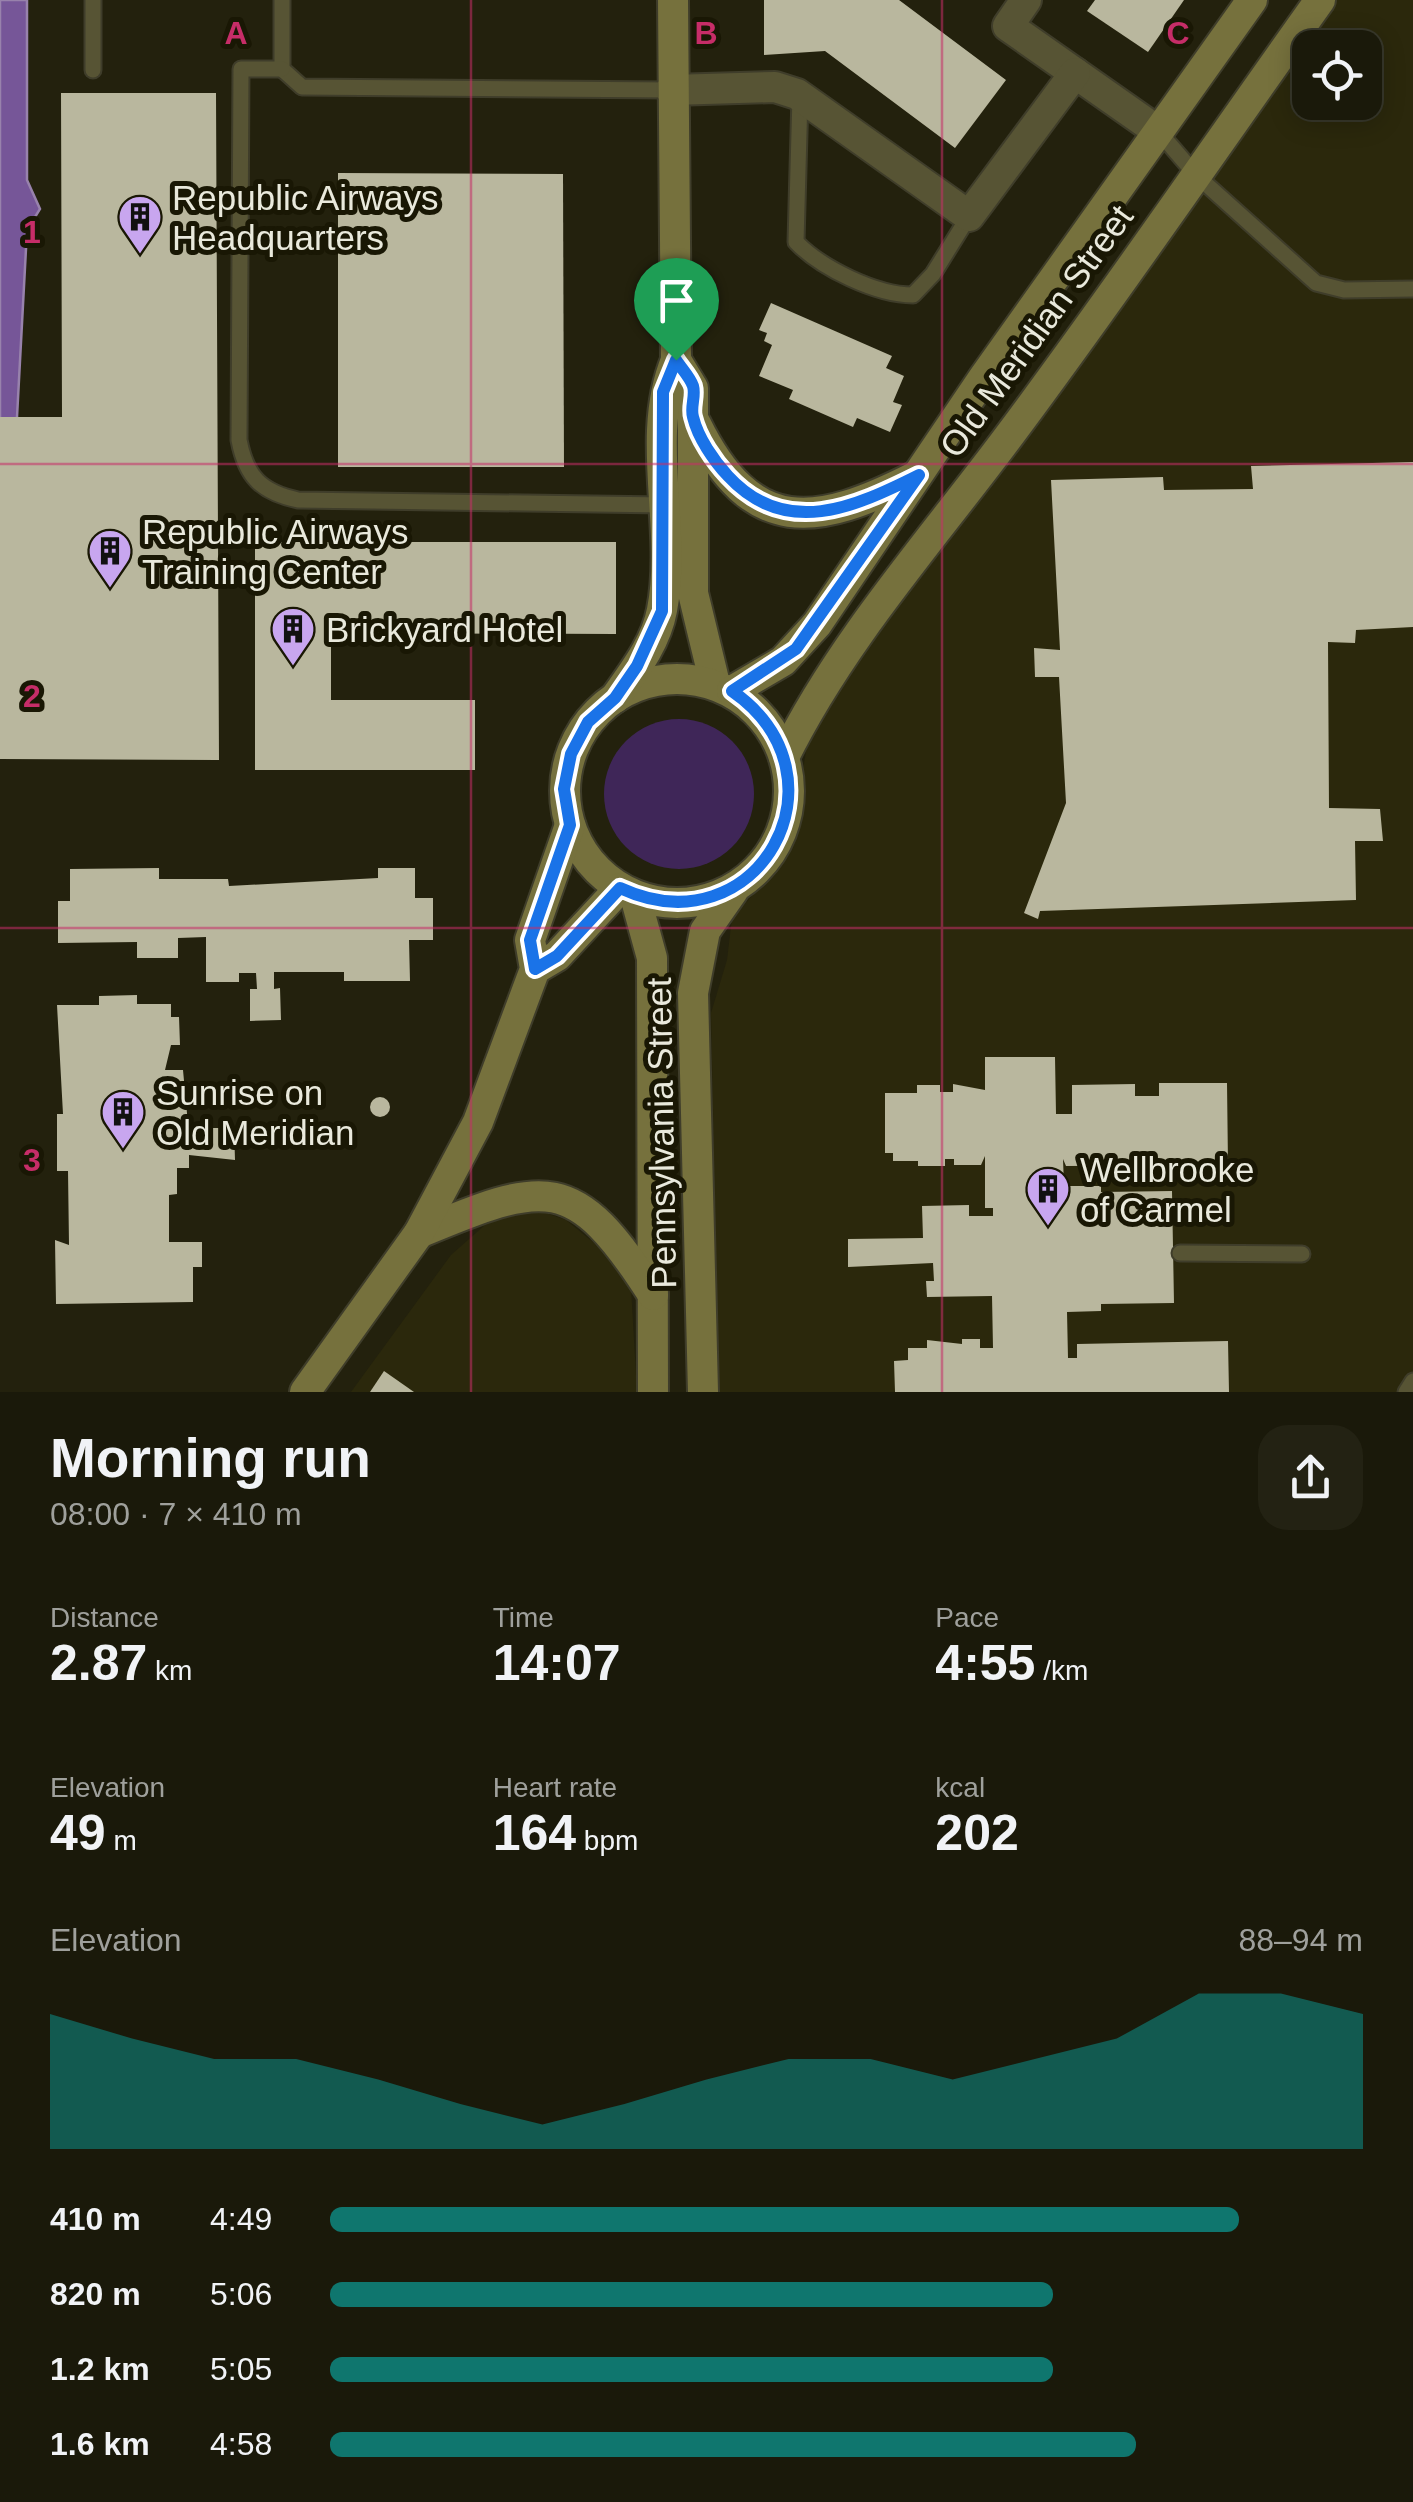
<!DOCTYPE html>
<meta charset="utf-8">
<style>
body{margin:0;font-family:Helvetica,sans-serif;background:#232213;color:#f1f3f6;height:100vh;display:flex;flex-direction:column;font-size:38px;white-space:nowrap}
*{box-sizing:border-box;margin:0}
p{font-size:32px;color:#9fa09c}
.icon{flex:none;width:55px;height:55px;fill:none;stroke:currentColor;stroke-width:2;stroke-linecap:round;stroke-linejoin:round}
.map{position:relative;height:1392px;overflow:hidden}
.side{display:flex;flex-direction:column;background:#1a190a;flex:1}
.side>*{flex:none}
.tools{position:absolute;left:1292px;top:30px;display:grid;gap:20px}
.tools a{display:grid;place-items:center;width:90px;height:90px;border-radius:20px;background:#1a190a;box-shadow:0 5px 25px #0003,0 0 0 2px #38382b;font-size:50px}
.pin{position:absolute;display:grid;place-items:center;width:85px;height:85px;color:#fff;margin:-102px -42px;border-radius:50% 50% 50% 0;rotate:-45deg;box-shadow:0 0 10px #0007}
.pin .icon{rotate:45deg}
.round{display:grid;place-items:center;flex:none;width:105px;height:105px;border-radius:30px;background:#232213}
.headline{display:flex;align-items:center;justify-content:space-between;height:170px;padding:0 50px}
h1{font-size:55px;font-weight:700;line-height:75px}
.figures{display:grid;grid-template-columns:repeat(3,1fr);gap:15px;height:170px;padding:10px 50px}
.figures div{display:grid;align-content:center}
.figures b{font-size:50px;font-weight:700}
.figures small{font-size:28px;font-weight:400}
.figures p{font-size:28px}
.chart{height:280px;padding:20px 50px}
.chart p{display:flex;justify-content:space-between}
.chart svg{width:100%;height:180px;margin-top:10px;fill:#0f766e;opacity:.7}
ul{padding:0 50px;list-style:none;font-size:32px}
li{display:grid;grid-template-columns:160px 120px 1fr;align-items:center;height:75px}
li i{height:25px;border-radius:12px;background:#0f766e}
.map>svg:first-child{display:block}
.built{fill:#2b280c;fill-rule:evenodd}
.green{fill:#3f2658}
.water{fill:#765698;stroke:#9882ac;stroke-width:2.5}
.building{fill:#b9b79e}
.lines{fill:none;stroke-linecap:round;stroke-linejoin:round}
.lane-casing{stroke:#3f3d2a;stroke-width:19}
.street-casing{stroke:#3f3d2a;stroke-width:34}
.secondary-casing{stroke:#3f3d2a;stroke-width:34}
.lane{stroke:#575434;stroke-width:15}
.street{stroke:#575434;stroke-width:30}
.secondary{stroke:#76713d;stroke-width:30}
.route-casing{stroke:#fff;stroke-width:20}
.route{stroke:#1a73e8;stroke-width:12}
.grid{fill:none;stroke:#c62d68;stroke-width:2.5;stroke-opacity:0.55}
.labels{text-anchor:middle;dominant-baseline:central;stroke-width:10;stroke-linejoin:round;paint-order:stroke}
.poi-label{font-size:35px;fill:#e9e9dc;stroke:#191704;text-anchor:start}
.street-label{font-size:35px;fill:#e9e9dc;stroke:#191704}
.grid-label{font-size:32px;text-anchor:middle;font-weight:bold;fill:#c62d68;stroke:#191704;stroke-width:10;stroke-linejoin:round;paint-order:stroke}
</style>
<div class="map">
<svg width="1413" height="1392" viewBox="0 0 1413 1392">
<rect width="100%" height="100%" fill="#23210d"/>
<g class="built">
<path d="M1334 0H1413V1392H719L711 1013 727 960 732 918 788 856 802 823V776L808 739 846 676ZM1310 48H1365V102H1310Z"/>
<path d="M519 1213H546L566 1220 610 1256 631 1288 637 1392H351L451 1255 485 1225Z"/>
</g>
<circle class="green" cx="679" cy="794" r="75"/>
<path class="water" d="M0 0H27V180L40 209 27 230 17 417 27 448 0 628Z"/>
<g class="building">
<path d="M764 0H899L1006 80 955 148 825 51 764 55Z"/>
<path d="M1095 0H1184L1148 52 1087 11Z"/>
<path d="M61 93H216L219 760 0 759V417H62Z"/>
<path d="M338 173 563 174 564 467H338Z"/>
<path d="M771 303 892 356 886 368 904 376 893 402 902 405 890 432 857 418 853 427 789 399 793 390 759 376 772 345 764 341 767 333 759 330Z"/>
<path d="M1413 462V627L1356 630 1355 643 1328 642 1329 808 1380 809 1383 841H1355L1356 900 1040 911 1038 919 1024 913 1066 803 1059 677H1035L1034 648 1060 650 1051 480 1163 477 1164 490 1253 489 1251 466Z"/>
<path d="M255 542H616V634L331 633V700H475V770H255Z"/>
<path d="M159 868V879H228L229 886 378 878V868H415V898H433V940H409L410 981H344V972H274V989L280 988 281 1020 250 1021V989H257L256 973H239V982H206V937L178 938V958H137V942L58 943V901H70V869Z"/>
<path d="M137 995V1004H171V1017H179L180 1045H171L165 1070H183L189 1135H204V1128H234L235 1160 189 1155V1168H177V1194L169 1195V1242H202V1267H193V1302L56 1304 55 1240 69 1245 68 1171H57V1114H63L57 1005H99V996Z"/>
<path d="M985 1057H1055L1056 1114H1072V1085L1135 1084V1096H1159V1083H1227L1228 1165 1066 1166 1063 1159 1064 1186H1101V1192L1172 1191 1174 1303 1101 1304V1311L1067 1312 1068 1358H1077V1344L1228 1341 1229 1392H895L894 1361 908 1360V1348H927V1340L962 1344V1339H980V1348H993L992 1296 927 1297 926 1281H934L933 1263 848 1267V1239L923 1238 922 1206 969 1205V1216H993V1208H985V1156L981 1165H954V1159H945V1166H918V1161H893V1153H885V1093H917V1085H940V1092H953V1084L985 1090Z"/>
<circle cx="380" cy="1107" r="10"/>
<path d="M384 1371 414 1392H370Z"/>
</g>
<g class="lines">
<defs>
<g id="lane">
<path d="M93 0V70"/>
<path d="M282 0V69L302 87 671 90"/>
<path d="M282 69H241L239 440C246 477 261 492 298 500L664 505"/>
<path d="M800 96 796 242C821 268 876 295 913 295L933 274 969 216"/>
<path d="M1159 132 1196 175 1316 283 1344 290 1413 289"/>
<path d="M1180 1253 1302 1254"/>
<path d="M1406 1392 1413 1381"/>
</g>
<g id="street">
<path d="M1026 0 1008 26 1159 132"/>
<path d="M671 90 775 87 797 94 969 216 1075 73"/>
</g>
<g id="secondary">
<path d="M676 360 693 388V593L715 684"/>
<path d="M696 424C752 538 816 527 916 476"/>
<circle cx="677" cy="791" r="112"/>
<path d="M732 691 783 661 817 624 984 377 1252 0"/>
<path d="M615 698C634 671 656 643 662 610 678 528 644 439 676 360L673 0"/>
<path d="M784 757C841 642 929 543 1006 440 1114 296 1215 147 1320 0"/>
<path d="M635 896 652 958 653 1392"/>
<path d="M535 969 557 956 620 888"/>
<path d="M419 1233C546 1180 574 1171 653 1295"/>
<path d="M305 1392 419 1233 478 1122 535 969 530 940 570 825"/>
<path d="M703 1392 693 993 705 931 733 891"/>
</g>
</defs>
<use href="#lane" class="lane-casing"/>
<use href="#street" class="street-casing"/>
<use href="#secondary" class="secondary-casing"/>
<use href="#lane" class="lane"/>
<use href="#street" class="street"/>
<use href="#secondary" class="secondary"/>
</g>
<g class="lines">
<defs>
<path id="route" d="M676 360C681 368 690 377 693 386 696 396 690 407 693 417 698 438 714 461 728 476 786 539 855 507 919 475L796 649 732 691C855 776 758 952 620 888L557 956 535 969 530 940 570 825 564 789 571 754 588 722 615 698 637 666 662 611 663 392Z"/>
</defs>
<use href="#route" class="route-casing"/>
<use href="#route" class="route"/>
</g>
<path class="grid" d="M471 0V1392M942 0V1392M0 464H1413M0 928H1413"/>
<defs>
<symbol id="building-pin" viewBox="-11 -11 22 30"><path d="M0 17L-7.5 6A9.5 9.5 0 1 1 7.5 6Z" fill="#c8a6ef" stroke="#191704"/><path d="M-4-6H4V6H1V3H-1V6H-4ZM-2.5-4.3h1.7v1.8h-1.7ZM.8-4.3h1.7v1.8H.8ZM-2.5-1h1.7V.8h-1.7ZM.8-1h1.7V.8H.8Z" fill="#111"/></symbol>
</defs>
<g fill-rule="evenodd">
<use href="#building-pin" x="115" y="192" width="50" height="68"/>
<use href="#building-pin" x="85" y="526" width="50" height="68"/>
<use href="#building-pin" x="268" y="604" width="50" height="68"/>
<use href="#building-pin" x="98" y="1087" width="50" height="68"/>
<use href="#building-pin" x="1023" y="1164" width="50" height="68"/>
</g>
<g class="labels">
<g class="poi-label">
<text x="172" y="197">Republic Airways<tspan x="172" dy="40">Headquarters</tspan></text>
<text x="142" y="531">Republic Airways<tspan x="142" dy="40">Training Center</tspan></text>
<text x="326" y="629">Brickyard Hotel</text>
<text x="156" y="1092">Sunrise on<tspan x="156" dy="40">Old Meridian</tspan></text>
<text x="1080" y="1169">Wellbrooke<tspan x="1080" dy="40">of Carmel</tspan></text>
</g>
<g class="street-label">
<text transform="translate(1036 331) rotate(-54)">Old Meridian Street</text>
<text transform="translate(661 1133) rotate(-91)">Pennsylvania Street</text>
</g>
</g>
<g class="grid-label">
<text x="236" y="44">A</text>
<text x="706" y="44">B</text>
<text x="1178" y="44">C</text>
<text x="32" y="243">1</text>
<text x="32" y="707">2</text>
<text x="32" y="1171">3</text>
</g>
</svg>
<div class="tools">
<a><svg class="icon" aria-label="locate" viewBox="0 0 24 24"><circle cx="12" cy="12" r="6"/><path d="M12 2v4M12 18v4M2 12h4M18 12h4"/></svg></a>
</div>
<div class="pin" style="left:676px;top:360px;background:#1e9e55"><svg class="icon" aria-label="arrive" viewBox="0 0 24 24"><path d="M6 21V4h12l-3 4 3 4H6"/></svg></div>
</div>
<section class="side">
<div class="headline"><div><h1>Morning run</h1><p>08:00 · 7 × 410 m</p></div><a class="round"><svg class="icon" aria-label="share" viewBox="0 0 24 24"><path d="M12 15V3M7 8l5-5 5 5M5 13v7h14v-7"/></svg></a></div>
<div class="figures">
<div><p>Distance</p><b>2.87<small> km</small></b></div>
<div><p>Time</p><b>14:07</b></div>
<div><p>Pace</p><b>4:55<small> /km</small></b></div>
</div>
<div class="figures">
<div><p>Elevation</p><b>49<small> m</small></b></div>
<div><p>Heart rate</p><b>164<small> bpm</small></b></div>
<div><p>kcal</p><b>202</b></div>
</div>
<div class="chart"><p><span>Elevation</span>88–94 m</p>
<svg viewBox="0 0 160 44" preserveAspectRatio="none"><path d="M0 44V11L10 17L20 22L30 22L40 27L50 33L60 38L70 33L80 27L90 22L100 22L110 27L120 22L130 17L140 6L150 6L160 11V44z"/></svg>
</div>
<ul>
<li><b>410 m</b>4:49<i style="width:88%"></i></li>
<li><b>820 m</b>5:06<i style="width:70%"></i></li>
<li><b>1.2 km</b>5:05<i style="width:70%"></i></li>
<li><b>1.6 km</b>4:58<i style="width:78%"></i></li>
</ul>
</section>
